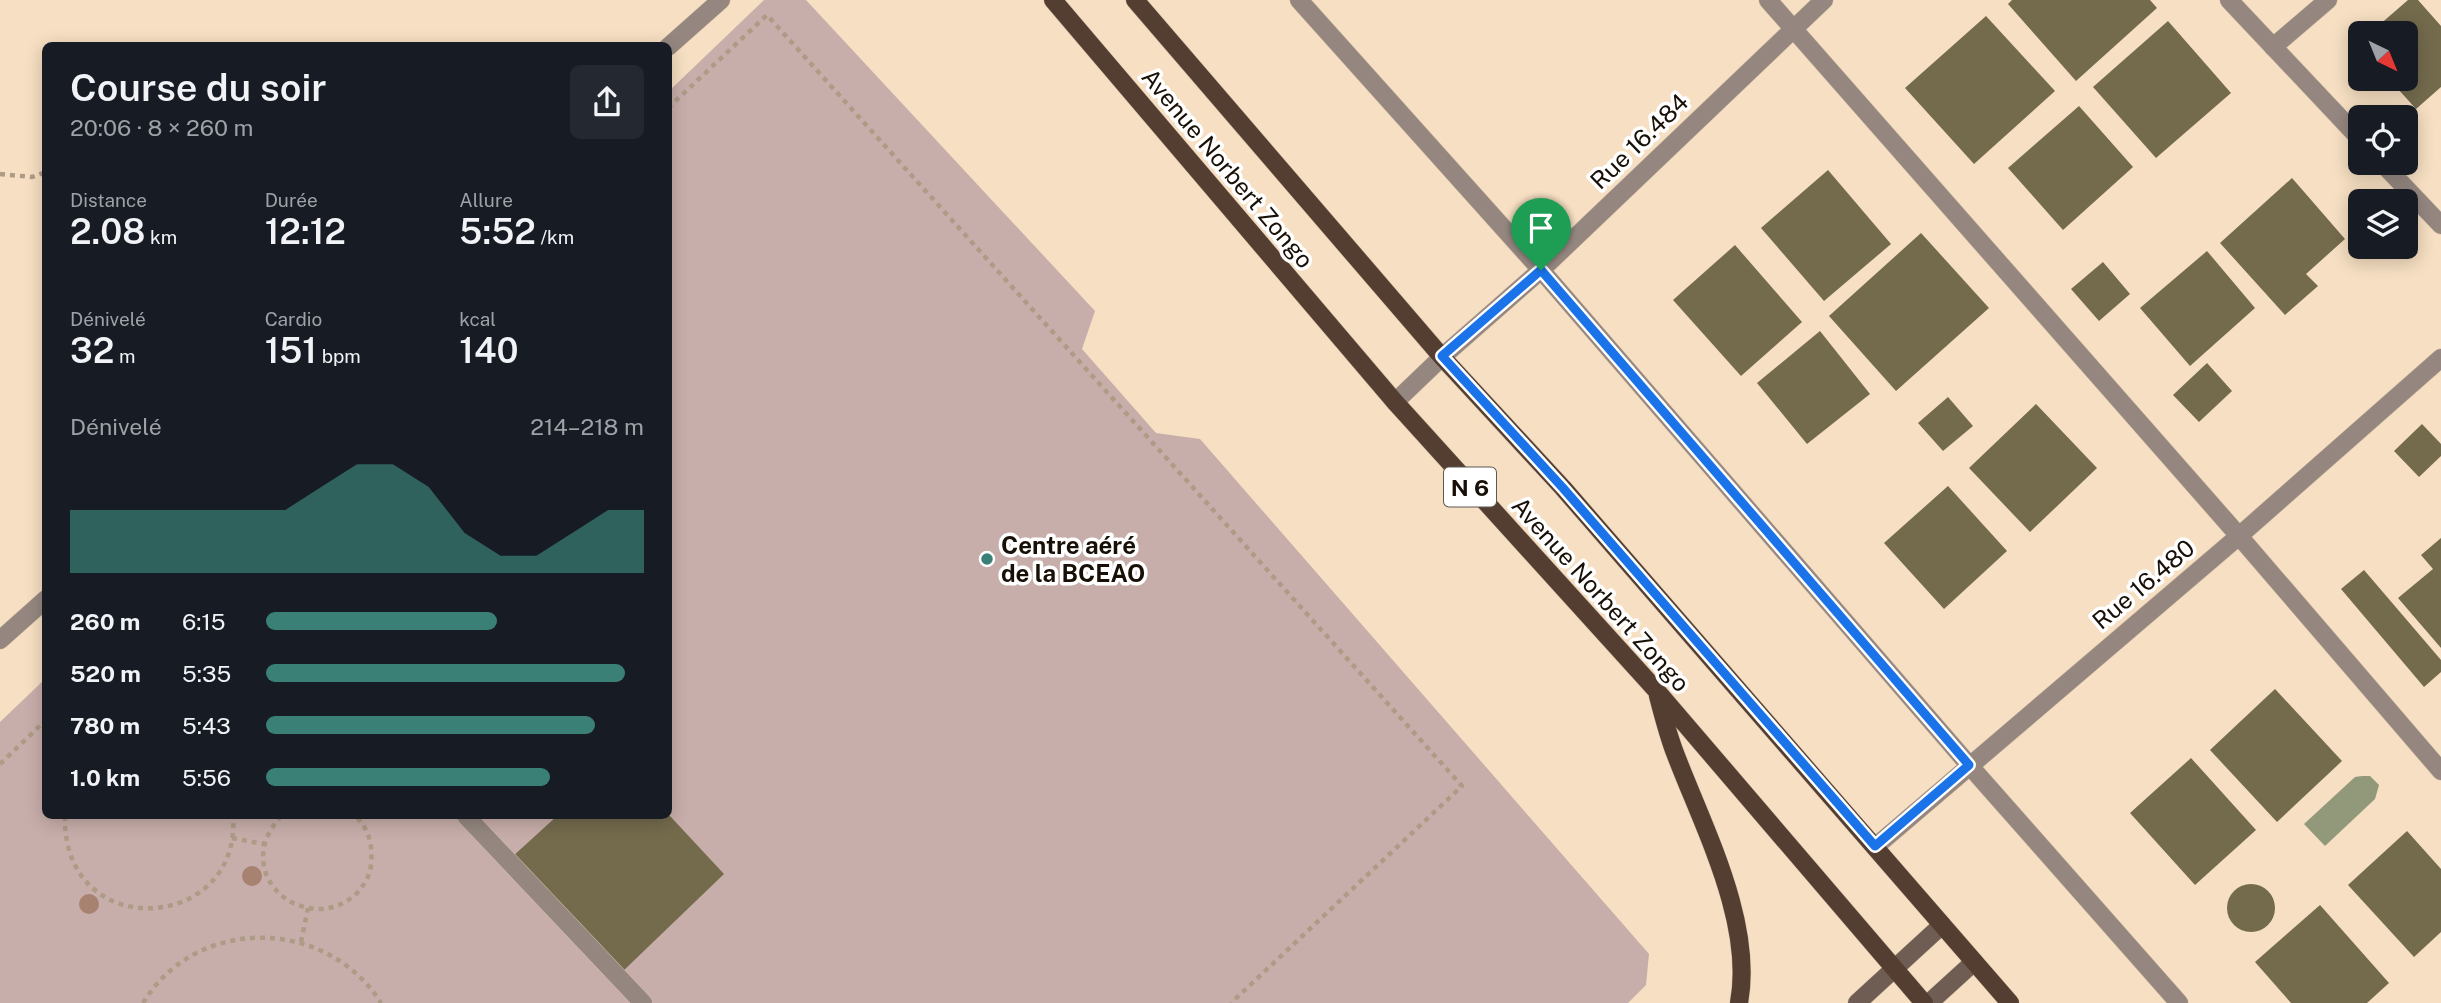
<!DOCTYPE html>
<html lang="fr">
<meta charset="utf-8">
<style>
body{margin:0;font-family:"Public Sans",sans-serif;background:#242831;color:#f1f3f6;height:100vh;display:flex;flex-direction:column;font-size:26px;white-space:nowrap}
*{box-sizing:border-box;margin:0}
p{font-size:23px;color:#9ea1a6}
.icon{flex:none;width:38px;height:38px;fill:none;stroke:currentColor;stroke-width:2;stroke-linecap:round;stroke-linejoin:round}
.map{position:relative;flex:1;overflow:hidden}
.details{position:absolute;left:42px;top:42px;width:630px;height:777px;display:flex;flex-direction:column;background:#171b24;border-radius:10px;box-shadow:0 4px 18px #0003}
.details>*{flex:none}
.needle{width:46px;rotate:137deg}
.tools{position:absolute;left:2348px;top:21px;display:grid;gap:14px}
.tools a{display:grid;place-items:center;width:70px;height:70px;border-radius:10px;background:#171b24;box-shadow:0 4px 18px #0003;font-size:35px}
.pin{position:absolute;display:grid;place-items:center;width:60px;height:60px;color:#fff;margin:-72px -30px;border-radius:50% 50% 50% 0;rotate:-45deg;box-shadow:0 0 7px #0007}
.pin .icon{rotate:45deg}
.round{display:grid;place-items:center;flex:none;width:74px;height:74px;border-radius:10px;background:#242831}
.headline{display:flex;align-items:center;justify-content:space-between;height:119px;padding:0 28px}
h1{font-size:38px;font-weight:600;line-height:52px}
.metrics{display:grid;grid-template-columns:repeat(3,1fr);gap:10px;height:119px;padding:7px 28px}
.metrics div{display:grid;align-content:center}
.metrics b{font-size:35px;font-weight:600}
.metrics small{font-size:19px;font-weight:400}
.metrics p{font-size:19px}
.chart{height:196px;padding:14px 28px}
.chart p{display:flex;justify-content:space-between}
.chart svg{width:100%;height:126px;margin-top:7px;fill:#3b8076;opacity:.7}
ul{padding:0 28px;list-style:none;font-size:23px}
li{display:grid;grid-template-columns:112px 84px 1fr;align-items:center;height:52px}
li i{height:18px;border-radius:9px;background:#3b8076}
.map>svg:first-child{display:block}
.green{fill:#c8aeaa}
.water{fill:#92987a}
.building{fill:#746b4d}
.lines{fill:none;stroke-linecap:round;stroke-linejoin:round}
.service-casing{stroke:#d2bea4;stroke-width:19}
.minor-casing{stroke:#d2bea4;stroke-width:19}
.secondary-casing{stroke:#d2bea4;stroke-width:19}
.primary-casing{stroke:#d2bea4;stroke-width:19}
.path{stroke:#ad9b85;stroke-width:4.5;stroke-dasharray:5 5;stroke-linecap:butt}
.service{stroke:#958780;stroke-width:18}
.minor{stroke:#958780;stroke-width:18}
.secondary{stroke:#6f5c52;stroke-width:18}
.primary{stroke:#543e32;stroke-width:18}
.tree{fill:#a88271}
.route-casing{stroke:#fff;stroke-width:14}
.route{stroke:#1a73e8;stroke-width:9}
.poi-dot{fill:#3b8076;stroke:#fff;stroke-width:2.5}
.labels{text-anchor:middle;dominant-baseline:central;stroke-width:7;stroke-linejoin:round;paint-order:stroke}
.shield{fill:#fff;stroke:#5d5851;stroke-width:2}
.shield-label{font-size:23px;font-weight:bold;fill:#181007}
.street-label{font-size:24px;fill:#181007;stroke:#fff}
.poi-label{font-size:24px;font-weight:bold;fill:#181007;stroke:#fff;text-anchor:start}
</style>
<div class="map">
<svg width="2441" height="1003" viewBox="0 0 2441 1003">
<rect width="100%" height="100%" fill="#f6dfc2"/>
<path class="green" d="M764 0H806L1095 311 1082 349 1156 433 1200 439 1649 954 1646 985 1628 1003H0V722L45 679 46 816H668L669 91Z"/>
<path class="water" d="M2362 776H2370L2379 785 2375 799 2325 846 2304 824 2355 777Z"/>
<g class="building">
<path d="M2012 0H2150L2157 8 2076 81 2008 4Z"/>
<path d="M2408 0H2418L2441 26V87L2416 109 2389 79H2406V33H2370Z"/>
<path d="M1986 16 2055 91 1974 164 1905 88Z"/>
<path d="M2168 21 2231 93 2156 158 2093 87Z"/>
<path d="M2079 106 2133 167 2063 230 2008 168Z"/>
<path d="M1828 170 1891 244 1824 301 1761 228Z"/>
<path d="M2292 178 2345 239 2306 274 2318 286 2285 315 2220 243Z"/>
<path d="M1921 233 1989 308 1896 391 1829 316Z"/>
<path d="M1735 245 1802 322 1741 376 1673 300Z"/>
<path d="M2207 251 2255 308 2190 366 2140 308Z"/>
<path d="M2103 262 2130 294 2099 321 2071 289Z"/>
<path d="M1820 331 1870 394 1807 444 1757 383Z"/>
<path d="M2207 363 2232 391 2199 422 2173 395Z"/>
<path d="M1948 397 1973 426 1943 451 1918 423Z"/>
<path d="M2036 404 2097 468 2030 532 1969 468Z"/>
<path d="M2422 424 2441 444V456L2419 477 2394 451Z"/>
<path d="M1948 486 2007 551 1944 609 1884 543Z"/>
<path d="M2441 538V648L2398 598 2433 569 2421 555Z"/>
<path d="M2364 570 2441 660V672L2424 687 2341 589Z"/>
<path d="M2275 689 2342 761 2277 822 2210 750Z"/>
<path d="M2191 758 2256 830 2195 885 2130 813Z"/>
<path d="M557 816H670L724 874 621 973 512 857Z"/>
<path d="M2407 831 2441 869V932L2414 957 2348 885Z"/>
<circle cx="2251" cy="908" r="24"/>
<path d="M2320 905 2389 983 2367 1003H2291L2255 962Z"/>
</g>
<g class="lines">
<defs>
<path id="service" d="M466 816 643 1003"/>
<g id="minor">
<path d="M1299 0 1541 270 1969 765 2179 1003"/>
<path d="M1768 0 2239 536 2441 771"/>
<path d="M2229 0 2361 140"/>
<path d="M668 47 721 0"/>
<path d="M2273 47 2328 0"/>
<path d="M2382 163 2441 225"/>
<path d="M1395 402 1442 357 1541 270 1824 0"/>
<path d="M0 640 46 599"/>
<path d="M1875 847 2239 536 2441 358"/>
</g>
<g id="secondary">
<path d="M1857 1003 1942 925"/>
<path d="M1929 1003 1974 962"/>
</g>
<g id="primary">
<path d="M1053 0 1395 402 1656 690 1924 1003"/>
<path d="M1135 0 1442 357 1563 488 2010 1003"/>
<path d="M1658 696C1663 715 1668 735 1675 753 1703 827 1754 922 1739 1003"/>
</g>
</defs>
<use href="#service" class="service-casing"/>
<use href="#minor" class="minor-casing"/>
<use href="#secondary" class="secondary-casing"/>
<use href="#primary" class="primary-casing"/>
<g class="path">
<path d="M668 108 767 15 1462 786 1231 1003"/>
<path d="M0 174 32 177 46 172"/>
<path d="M0 764 46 720"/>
<path d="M65 816C62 945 242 933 233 816"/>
<path d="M281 816C274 824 268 833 265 843 251 896 319 931 357 893 364 885 370 876 371 865 373 846 369 828 355 816"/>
<path d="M232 838 264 844"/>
<path d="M301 942 308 908"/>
<path d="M143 1003C196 915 327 917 381 1003"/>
</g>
<use href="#service" class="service"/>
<use href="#minor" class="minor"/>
<use href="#secondary" class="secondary"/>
<use href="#primary" class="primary"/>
</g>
<g class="tree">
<circle cx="252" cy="876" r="10"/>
<circle cx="89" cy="904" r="10"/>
</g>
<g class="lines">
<defs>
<path id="route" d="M1541 270 1969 765 1875 846 1563 488 1442 356Z"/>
</defs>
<use href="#route" class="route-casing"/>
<use href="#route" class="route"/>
</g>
<circle class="poi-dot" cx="987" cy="559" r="7"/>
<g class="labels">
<rect class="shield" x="1444" y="467.5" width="52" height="39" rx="5"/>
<g class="shield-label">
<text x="1470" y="487">N 6</text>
</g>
<g class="street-label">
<text transform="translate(1639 141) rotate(-44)">Rue 16.484</text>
<text transform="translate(1228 168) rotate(50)">Avenue Norbert Zongo</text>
<text transform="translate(2143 584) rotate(-40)">Rue 16.480</text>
<text transform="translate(1601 594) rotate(48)">Avenue Norbert Zongo</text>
</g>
<g class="poi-label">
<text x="1001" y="545">Centre aéré<tspan x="1001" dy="28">de la BCEAO</tspan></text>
</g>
</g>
</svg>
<div class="tools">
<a><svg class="needle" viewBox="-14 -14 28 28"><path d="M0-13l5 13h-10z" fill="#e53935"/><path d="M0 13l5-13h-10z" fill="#9ea1a6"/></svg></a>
<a><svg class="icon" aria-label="locate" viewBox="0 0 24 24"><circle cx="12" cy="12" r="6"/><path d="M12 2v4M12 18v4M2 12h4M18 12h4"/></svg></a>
<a><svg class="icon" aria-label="layers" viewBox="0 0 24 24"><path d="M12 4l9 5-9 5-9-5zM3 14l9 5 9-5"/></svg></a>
</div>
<div class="pin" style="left:1541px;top:270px;background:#1e9e55"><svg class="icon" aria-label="arrive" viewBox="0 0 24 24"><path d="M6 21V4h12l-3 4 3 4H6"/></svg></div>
<section class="details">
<div class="headline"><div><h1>Course du soir</h1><p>20:06 · 8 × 260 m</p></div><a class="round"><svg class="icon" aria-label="share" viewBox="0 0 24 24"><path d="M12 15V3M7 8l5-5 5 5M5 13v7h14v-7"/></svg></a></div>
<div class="metrics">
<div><p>Distance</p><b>2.08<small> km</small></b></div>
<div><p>Durée</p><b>12:12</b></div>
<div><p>Allure</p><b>5:52<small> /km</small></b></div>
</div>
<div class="metrics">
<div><p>Dénivelé</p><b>32<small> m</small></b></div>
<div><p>Cardio</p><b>151<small> bpm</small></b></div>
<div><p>kcal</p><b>140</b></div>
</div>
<div class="chart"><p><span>Dénivelé</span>214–218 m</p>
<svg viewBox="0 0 160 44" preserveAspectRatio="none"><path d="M0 44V22L10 22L20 22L30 22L40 22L50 22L60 22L70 14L80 6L90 6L100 14L110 30L120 38L130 38L140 30L150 22L160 22V44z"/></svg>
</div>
<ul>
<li><b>260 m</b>6:15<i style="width:61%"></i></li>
<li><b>520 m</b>5:35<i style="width:95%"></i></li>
<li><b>780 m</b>5:43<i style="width:87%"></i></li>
<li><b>1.0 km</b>5:56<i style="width:75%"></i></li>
</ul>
</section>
</div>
